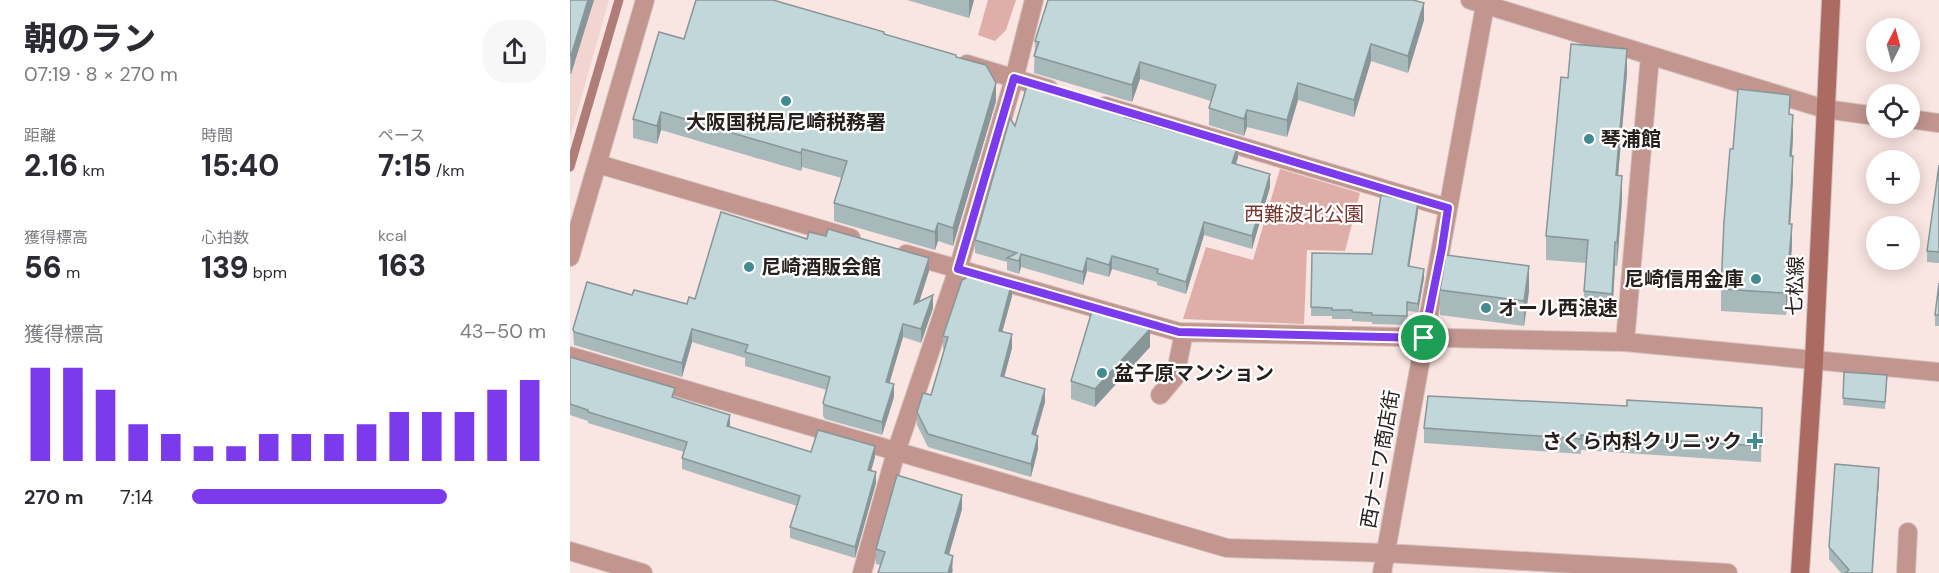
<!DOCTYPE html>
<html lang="ja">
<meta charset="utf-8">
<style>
:root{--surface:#fff;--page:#f7f7f7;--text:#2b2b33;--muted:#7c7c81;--accent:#7c3aed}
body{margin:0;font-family:"DM Sans","Noto Sans JP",sans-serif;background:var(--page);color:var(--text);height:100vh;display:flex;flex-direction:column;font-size:22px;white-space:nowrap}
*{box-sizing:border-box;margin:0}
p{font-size:20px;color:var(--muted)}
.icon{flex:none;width:33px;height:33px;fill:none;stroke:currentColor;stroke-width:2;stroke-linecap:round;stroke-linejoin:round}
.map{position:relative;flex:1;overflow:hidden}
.side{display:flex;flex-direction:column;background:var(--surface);width:570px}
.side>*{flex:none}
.needle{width:39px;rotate:6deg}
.tools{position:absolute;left:1296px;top:18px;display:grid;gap:12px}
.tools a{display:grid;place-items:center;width:54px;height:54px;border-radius:50%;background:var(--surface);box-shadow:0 3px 15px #0003;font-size:30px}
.pin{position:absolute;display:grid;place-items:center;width:51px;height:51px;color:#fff;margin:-26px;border:3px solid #fff;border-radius:50%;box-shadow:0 2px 6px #0007}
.round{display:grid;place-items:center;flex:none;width:63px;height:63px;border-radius:24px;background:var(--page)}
.head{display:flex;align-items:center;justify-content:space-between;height:102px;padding:0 24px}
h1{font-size:33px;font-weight:800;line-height:45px}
.figures{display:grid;grid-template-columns:repeat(3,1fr);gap:9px;height:102px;padding:6px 24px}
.figures div{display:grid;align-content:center}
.figures b{font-size:30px;font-weight:800}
.figures small{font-size:16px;font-weight:400}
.figures p{font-size:16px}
.chart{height:168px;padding:12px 24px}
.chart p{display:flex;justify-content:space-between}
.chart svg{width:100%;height:108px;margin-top:6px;stroke:var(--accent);stroke-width:6}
ul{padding:0 24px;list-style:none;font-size:20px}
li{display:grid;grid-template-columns:96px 72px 1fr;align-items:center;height:45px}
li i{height:15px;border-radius:8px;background:var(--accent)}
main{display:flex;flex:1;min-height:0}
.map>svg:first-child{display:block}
.built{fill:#f2d5d1}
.park{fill:#dfaea8}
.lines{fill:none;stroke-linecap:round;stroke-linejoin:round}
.stream{stroke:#af7d77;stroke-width:9}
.street-casing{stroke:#d3c2bf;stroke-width:20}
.secondary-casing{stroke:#d3c2bf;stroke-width:20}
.street{stroke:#c2958f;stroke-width:18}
.secondary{stroke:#ab6b63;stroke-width:18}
.wall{fill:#a7b9bb}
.shaded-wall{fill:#889698}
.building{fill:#c2d7d9;stroke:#889698;stroke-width:1.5}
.route-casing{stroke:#fff;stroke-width:12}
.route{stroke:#7c3aed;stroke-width:8}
.poi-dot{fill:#428a90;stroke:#fff;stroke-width:2}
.labels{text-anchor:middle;stroke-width:4.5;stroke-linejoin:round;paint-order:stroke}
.poi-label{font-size:20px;font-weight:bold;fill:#28201f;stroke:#fff;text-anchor:start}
.park-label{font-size:20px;fill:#783630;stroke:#fff}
.street-label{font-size:20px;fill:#28201f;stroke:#fff}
</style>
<main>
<section class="side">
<div class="head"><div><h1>朝のラン</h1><p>07:19 · 8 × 270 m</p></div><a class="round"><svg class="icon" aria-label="share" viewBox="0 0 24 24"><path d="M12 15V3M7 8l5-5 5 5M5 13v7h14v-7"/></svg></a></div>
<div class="figures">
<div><p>距離</p><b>2.16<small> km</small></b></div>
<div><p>時間</p><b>15:40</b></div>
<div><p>ペース</p><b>7:15<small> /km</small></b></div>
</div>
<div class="figures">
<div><p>獲得標高</p><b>56<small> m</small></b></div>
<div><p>心拍数</p><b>139<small> bpm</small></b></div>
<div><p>kcal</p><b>163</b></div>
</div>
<div class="chart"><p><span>獲得標高</span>43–50 m</p>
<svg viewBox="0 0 160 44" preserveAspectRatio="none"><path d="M5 44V6M15 44V6M25 44V15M35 44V29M45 44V33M55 44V38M65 44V38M75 44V33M85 44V33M95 44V33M105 44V29M115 44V24M125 44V24M135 44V24M145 44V15M155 44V11"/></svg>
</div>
<ul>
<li><b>270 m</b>7:14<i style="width:72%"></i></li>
</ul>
</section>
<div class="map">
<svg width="1369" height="573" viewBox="0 0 1369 573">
<rect width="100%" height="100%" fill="#f9e5e2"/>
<path class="built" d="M0 0H39L0 137Z"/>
<path class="park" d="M418 0H446L436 30 425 41 408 35Z
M710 169 790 193 775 251 737 250 734 324 613 319 636 247 683 260Z"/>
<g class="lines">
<path class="stream" d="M0 167 49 0"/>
<defs>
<path id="street" d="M900 0 1255 109 1306 116
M397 64 479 89
M535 106 878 208
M1340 119 1369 123
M28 164 281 238
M336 254 609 332 1055 342 1369 372
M0 257 75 0
M1055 342 1080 56
M0 356 657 548 816 553 1158 573
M590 395 605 377 614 332
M0 551 73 573
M292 573 326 452 388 269 444 79 464 0
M812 573 916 0
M1336 573 1338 532"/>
<path id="secondary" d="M1230 573 1244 361 1261 0"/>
</defs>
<use href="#street" class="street-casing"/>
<use href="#secondary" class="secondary-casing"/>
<use href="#street" class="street"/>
<use href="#secondary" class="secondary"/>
</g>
<path class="wall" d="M0 0H24L1 74H0Z
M337 0H404L399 18Z
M854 20 838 73 801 61 784 117 728 100 717 137 677 127 674 136 639 125V108L641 101 570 79 562 102 464 73 465 41Z
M314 34 386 57 426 101 383 246 368 241 365 250 264 221V203L272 178 232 167 231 171 91 130 87 144 63 138V119L114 39Z
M1057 73 1048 175 1052 200 1047 266H1045L1042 318 1014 315V291L1016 263 976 260V236L998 78Z
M1220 114 1223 138 1222 156 1223 179 1220 224 1222 246 1216 315 1151 311V289L1163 149Z
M556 117 668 157 666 164 700 187 682 249 634 235 616 294 587 285V282L542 269 539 277 517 271 513 285 451 267 449 274 437 270V262L405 253V240L445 126Z
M1369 165V263L1357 262V251Z
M848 211 839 267 854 278 848 312 837 311V325L802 324V322L782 321V319H762V316H741L742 253 802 254Z
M237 239 359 271 349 302 363 308 351 343 333 337 319 383 324 397 312 435 255 419 253 416V403L257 390 175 366V358L122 342 112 377 4 345 3 329 62 295 117 304Z
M1369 283V326H1365V315Z
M870 290 959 291 954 326 870 315Z
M442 296 432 332 442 348 434 377 475 402 466 435 468 449 461 477 358 447 347 425V412L361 395 374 349H373V336Z
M580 347 525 407 501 399V381Z
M0 357 105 398 160 425V427L241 452 305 457 301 471 306 483 285 558 220 538V527L227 506 112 469V458L114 452 18 423V421L0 415Z
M1274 372 1317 382 1315 409 1273 405Z
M1057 406 1192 408 1191 462 1011 450V454L854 443V428Z
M1309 480 1303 573H1271L1259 559V547Z
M392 509 379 555 383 571 382 573H308L310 565 306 564V549Z"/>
<path class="shaded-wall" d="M18 0H24L1 74V56Z
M399 0H404L399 18Z
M854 3V20L838 73V56Z
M801 44V61L784 117V100Z
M1057 49V73L1046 199V175Z
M570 62V79L562 102V85Z
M426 83V101L383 246V228Z
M728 83V100L717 137V120Z
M677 110V127L674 136V119Z
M91 112V130L87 144V126Z
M1223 115V138L1220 178V156Z
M668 145V157L662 176V163Z
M232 149V167L231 171V153Z
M1223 156V179L1219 246V224Z
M700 174V187L682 249V236Z
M1052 176V200L1047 266V242Z
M848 202V211L838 275V266Z
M634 222V235L616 294V282Z
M368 223V241L365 250V232Z
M1222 224V246L1216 315V293Z
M1045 242V266L1042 318V294Z
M451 254V267L449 274V261Z
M542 256V269L539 277V265Z
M359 258V271L344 318V304Z
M517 258V271L513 285V272Z
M959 266V291L954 326V301Z
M854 269V278L848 312V304Z
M442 282V296L429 344V331Z
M363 295V308L351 343V329Z
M333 324V337L316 395V382Z
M122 329V342L112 377V363Z
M580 329V347L525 407V389Z
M442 334V348L431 389V376Z
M324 384V397L312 435V422Z
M475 389V402L462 447V434Z
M160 415V425L157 437V426Z
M468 436V449L461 477V464Z
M305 446V457L298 481V470Z
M1309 468V480L1302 573Z
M306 472V483L285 558V547Z
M392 495V509L375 568V553Z
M383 556 382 573H378Z"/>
<path class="building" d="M0 0H18L1 56H0Z
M126 0H203L314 32V34L386 55V57L416 65 426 83 383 228 368 223 365 232 264 203 277 161 232 149 231 153 91 112 87 126 63 119 89 32 114 39Z
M478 0H843L854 3 838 56 801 44 784 100 728 83 717 120 677 110 674 119 639 108 646 85 570 62 562 85 464 56 469 42 465 41Z
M1001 44 1057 49 1046 175 1052 176 1047 242H1045L1042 294 1014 291 1018 240 976 236 991 77 998 78Z
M458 82 556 111 554 117 585 126 631 139 633 134 668 145 662 163 700 174 682 236 634 222 616 282 587 273 588 269 542 256 539 265 517 258 513 272 451 254 449 261 437 258 447 253 405 240 440 118 445 126Z
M1168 89 1220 95 1219 114 1223 115 1220 156H1223L1219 224H1222L1216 293 1151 289 1154 222 1160 149H1163Z
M1369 165V252L1357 251Z
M811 195 848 202 838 266 854 269 848 304 837 302V316L802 315V313L782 312V310H762V308L741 307 742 253 802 254Z
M151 212 237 239 239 232 256 236 258 229 359 258 344 304 363 295 351 329 333 324 316 382 324 384 312 422 255 405 253 403 260 377 175 352 178 345 122 329 112 363 4 332 3 329 17 282 62 295 64 290 117 304 119 297 125 299Z
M876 255 959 266 954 301 870 290Z
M407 272 442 282 429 331 442 334 431 376 475 389 462 434 468 436 461 464 358 434 347 412 353 393 361 395 378 337 373 336 392 280Z
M1369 283V315H1365Z
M522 311 580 329 525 389 501 381Z
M0 357 105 388 102 397 160 415 157 426 241 452 248 430 305 446 298 470 306 472 285 547 220 527 230 496 112 458 117 442 18 412V410L0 404Z
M1274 372 1317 375 1315 402 1273 398Z
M858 396 1057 406V400L1192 408 1191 446 1011 435V439L854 428Z
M1265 464 1309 468 1302 573H1275L1279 570 1259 547Z
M327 475 392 495 375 553 383 556 378 573H308L315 552 306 549Z"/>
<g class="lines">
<defs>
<path id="route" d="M444 78 878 208 872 248 854 338 609 332 388 269Z"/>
</defs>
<use href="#route" class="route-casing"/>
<use href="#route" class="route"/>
</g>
<g class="poi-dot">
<circle cx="216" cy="101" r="6"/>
<circle cx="1019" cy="139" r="6"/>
<circle cx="179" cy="267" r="6"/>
<circle cx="1186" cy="279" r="6"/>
<circle cx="916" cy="308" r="6"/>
<circle cx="532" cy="373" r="6"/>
<path d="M1182 432h6v6h6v6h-6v6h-6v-6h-6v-6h6z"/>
</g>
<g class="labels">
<g class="poi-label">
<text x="216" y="129" text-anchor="middle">大阪国税局尼崎税務署</text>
<text x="1031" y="146">琴浦館</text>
<text x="191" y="274">尼崎酒販会館</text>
<text x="1174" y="286" text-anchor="end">尼崎信用金庫</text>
<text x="928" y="315">オール西浪速</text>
<text x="544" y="380">盆子原マンション</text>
<text x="1172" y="448" text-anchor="end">さくら内科クリニック</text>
</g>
<g class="park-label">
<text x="734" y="221">西難波北公園</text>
</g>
<g class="street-label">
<text transform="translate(1225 286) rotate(-88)" y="7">七松線</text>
<text transform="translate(810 459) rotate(-80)" y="7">西ナニワ商店街</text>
</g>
</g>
</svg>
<div class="tools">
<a><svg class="needle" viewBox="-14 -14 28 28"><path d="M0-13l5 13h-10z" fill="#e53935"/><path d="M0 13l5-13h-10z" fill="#7c7c81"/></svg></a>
<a><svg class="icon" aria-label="locate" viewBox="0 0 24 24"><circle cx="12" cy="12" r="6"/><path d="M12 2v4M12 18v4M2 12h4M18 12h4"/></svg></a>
<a>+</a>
<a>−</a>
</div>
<div class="pin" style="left:854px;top:338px;background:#1e9e55"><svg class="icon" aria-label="arrive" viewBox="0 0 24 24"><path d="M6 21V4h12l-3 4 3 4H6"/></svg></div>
</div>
</main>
